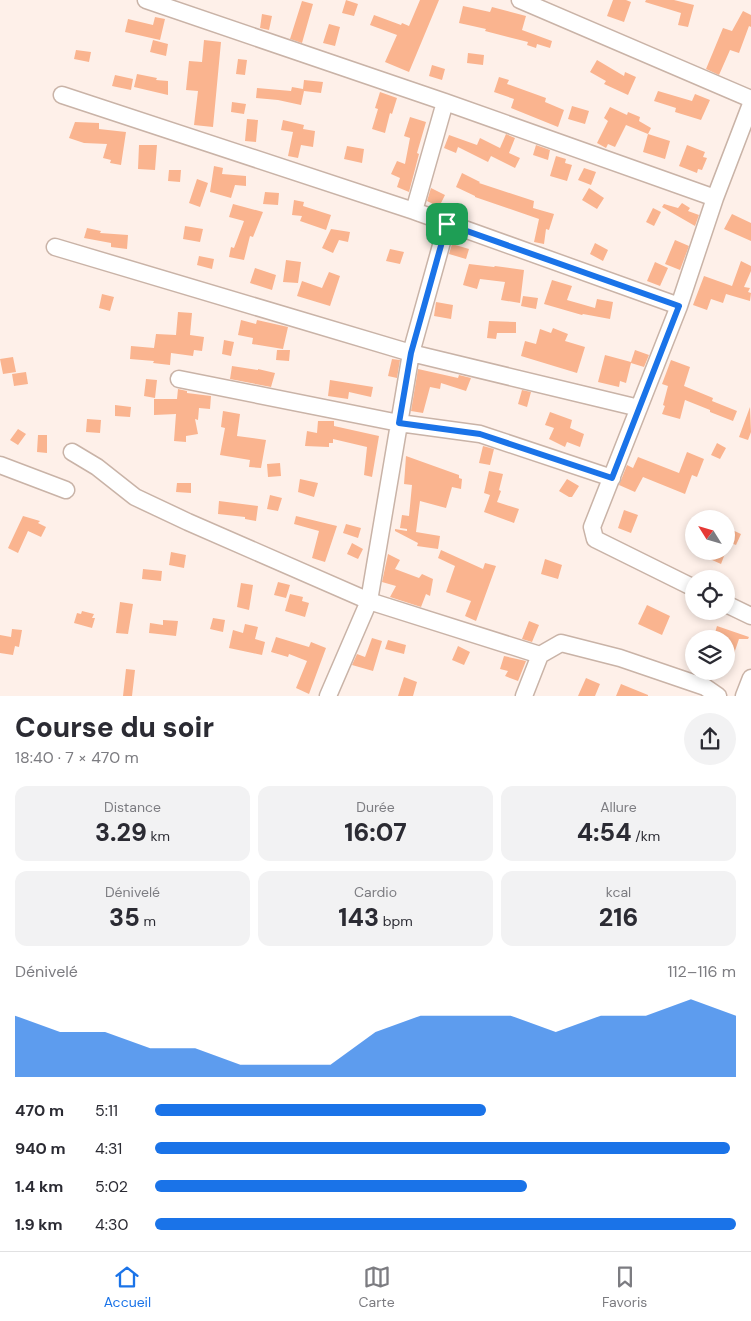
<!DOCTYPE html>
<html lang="fr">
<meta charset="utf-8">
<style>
:root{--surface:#fff;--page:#f2f2f3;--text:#2b2b33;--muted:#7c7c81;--line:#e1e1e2;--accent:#1a73e8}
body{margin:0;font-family:"DM Sans",sans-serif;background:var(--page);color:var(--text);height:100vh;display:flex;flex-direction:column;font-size:19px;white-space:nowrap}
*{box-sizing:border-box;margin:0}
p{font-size:16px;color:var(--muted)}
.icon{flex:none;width:28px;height:28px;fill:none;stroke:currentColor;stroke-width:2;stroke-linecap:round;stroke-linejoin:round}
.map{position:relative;height:696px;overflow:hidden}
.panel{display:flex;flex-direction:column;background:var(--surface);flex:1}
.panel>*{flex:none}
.needle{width:32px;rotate:307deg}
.tools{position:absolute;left:685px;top:510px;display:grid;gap:10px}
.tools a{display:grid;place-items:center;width:50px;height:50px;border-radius:50%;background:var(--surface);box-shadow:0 2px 8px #0003;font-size:25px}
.pin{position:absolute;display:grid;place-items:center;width:42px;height:42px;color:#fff;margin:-21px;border-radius:10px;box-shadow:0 2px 8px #0006}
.round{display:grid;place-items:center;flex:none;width:52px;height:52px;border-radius:26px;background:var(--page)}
.overview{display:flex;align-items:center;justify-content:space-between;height:85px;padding:0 15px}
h1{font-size:28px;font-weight:800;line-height:38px}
.metrics{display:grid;grid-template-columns:repeat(3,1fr);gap:8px;height:85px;padding:5px 15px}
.metrics div{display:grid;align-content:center;border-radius:12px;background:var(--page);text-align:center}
.metrics b{font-size:25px;font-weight:800}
.metrics small{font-size:14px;font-weight:400}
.metrics p{font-size:14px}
.chart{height:140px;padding:10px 15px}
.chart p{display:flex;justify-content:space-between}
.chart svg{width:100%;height:90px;margin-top:5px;fill:var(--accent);opacity:.7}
ul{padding:0 15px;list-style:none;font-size:16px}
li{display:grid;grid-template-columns:80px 60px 1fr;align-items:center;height:38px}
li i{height:12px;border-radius:6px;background:var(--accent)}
.menu{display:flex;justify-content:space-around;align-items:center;height:70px;border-top:1px solid var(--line);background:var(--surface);font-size:14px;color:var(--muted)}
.menu a{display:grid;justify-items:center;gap:2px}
.menu .on{color:var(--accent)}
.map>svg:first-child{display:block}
.building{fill:#fab48f}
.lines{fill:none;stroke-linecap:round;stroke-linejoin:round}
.minor-casing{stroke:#c9b3a7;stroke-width:19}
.minor{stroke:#fff;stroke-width:16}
.route-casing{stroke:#fff;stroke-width:10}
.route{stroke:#1a73e8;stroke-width:6}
</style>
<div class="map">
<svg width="751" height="696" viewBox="0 0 751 696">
<rect width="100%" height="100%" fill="#fef0e9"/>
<path class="building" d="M346 0 358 4 354 16 342 13Z
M420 0H439L409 72 385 62 397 35 370 25 374 15 401 25 402 23 409 26Z
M613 0H626L631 2 624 22 607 16Z
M646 0H674L694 5 688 27 678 25 681 13 645 2Z
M302 1 313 4 302 43 290 39Z
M463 6 490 12 492 7 526 16 522 30 552 41 550 48 537 44 536 48 527 45 528 42 485 31 486 29 459 23Z
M743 11 751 15V27L749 26 739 53 730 50 719 75 706 69 723 28 732 31Z
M262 14 272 16 269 30 260 28Z
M155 17 165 19 160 40 125 32 128 19 153 25Z
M329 24 340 27 335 46 323 43Z
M153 40 168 44 166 56 150 52Z
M204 40 221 42 213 127 194 125 198 91 186 90 189 61 202 62Z
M76 50 91 52 89 62 74 59Z
M468 53 484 55 483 65 467 63Z
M238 59 247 60 245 75 236 74Z
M597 60 624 76 625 72 636 77 628 95 604 84 606 81 590 72Z
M432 65 445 69 442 80 429 76Z
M137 74 157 78 156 80 168 81V95L134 87Z
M115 75 133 79 131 90 112 86Z
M499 77 509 80 507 84 546 98 545 102 564 110 558 127 511 108 514 99 494 92Z
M304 80 323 82 321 93 304 91 301 105 278 100 256 98 257 88 291 91 292 87 303 89Z
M658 91 692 101 695 94 710 100 701 120 675 112 676 108 654 101Z
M380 92 397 98 392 114 390 113 385 133 372 129 378 109 375 108Z
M232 102 246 104 244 114 231 112Z
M572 106 589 111 585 124 568 119Z
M610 107 627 115 628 112 640 117 639 121 651 128 648 134 626 125 615 147 608 144 606 148 597 143 608 121 604 118Z
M410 117 426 122 417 153 419 154 409 192 397 187 400 178 391 174 397 161 405 164 410 138 404 136Z
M247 119 258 120 256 142 245 141Z
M283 120 304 125 303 129 315 131 313 147 301 145 298 158 288 156 293 132 281 130Z
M75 122 99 123V129L126 132 121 165 110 163 111 160 103 158 107 144 84 143 69 138Z
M506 134 515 138 509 153 520 158 515 168 491 156 488 162 458 147 456 153 444 148 449 135 477 145 480 138 500 148Z
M648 134 670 141 665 159 643 152Z
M139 145H157L155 170 138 169Z
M536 145 550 150 548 160 533 155Z
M687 145 705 152 703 157 707 158 702 170 698 169 697 173 679 166Z
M347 146 364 149 362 163 344 159Z
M556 156 566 159 565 163 572 165 567 181 550 176Z
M214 166 223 168 222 174 246 176V186L235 185 231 198 210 192Z
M584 168 596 172 591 185 578 180Z
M169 170H181L180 182 168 181Z
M462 173 480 182 479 183 534 201 533 208 554 214 549 230 546 229 544 244 534 242 539 219 475 197V196L456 187Z
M197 179 208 183 200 207 189 203Z
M431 188 445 195 439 207 427 201Z
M589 188 604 198 597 209 582 200Z
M265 192 279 193 278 205 263 204Z
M294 200 304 202 303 206 331 215 326 230 300 221 302 216 292 215Z
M682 203 690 208 688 211 699 215 695 226 662 207 664 204 678 208Z
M233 204 263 212 253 237 250 236 244 260 229 257 231 247 234 248 244 221 229 217Z
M653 208 661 212 654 226 646 222Z
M732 214 751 223V241L724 229Z
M185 226 203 229 200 242 183 239Z
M87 228 101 231 100 233 128 235 127 249 111 247V243L84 238Z
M331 229 350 232 348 242 339 240 333 253 322 248Z
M675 240 689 246 680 270 665 264Z
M595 243 608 250 603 261 590 254Z
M452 244 469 249 466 259 449 254Z
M390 249 404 252 400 264 386 261Z
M199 256 214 259 212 269 197 265Z
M286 260 301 262 298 283 283 282Z
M741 261 751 266V271L744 287 750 288 748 292 751 293 750 301 726 294 723 303 711 299 707 310 693 305 704 276 732 286Z
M655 262 668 268 660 286 647 281Z
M469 264 494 267 495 266 524 270 520 303 501 300 505 282 480 279 477 289 463 285Z
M255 268 276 275 272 290 250 283Z
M329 272 340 276 330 306 297 296 302 281 322 288Z
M552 280 572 286 567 300 595 308 597 299 613 302 610 319 583 314 582 315 544 304Z
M102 294 114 297 110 311 99 308Z
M523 296 538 298 536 309 521 306Z
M436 302 453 305 451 319 434 316Z
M178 312 192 313 190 335 204 337 202 351 194 350 193 356 171 353 170 365 153 363 154 361 130 359 131 346 154 348 156 334 176 335Z
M241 320 256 324 257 320 288 327 283 349 252 344 253 338 238 335Z
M489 321 516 322V333H497L496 339 487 338Z
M553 328 568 334 565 341 585 347 577 373 521 356 525 341 536 344 540 329 551 333Z
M224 340 234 342 231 356 222 354Z
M277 350H290L289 361 276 360Z
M635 350 649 355 644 367 631 363 626 383 620 381 619 387 598 382 605 355 631 362Z
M13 357 16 372 3 374 0 359Z
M392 359 400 360 397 378 388 376Z
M671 360 690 367 684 386 713 398 712 401 737 411 733 421 710 412V410L685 400 680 419 662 414 665 406 663 405 668 386 662 384Z
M232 366 258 370V369L275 373 271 387 230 379Z
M418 369 458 378 459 375 471 378 466 391 441 383 440 389 430 387 423 413 411 411Z
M26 372 28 384 14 386 12 374Z
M146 379 157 380 155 398 144 396Z
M330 380 373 387 371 397 349 392 348 399 328 396Z
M178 389 187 391V393L211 396 210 409 199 408 198 420 195 419 198 434 186 436V442L174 441 176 414 154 415V399H177Z
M522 390 531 392 527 407 518 404Z
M115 405 131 407 130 417 115 416Z
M750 407 751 432 748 440 739 437Z
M223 411 240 414 237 436 266 440 261 468 249 467 250 460 220 455 225 428 221 427Z
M550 412 572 420 570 428 584 434 580 447 567 442 565 447 549 439 554 428 545 425Z
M87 419 101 420 100 433 86 432Z
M318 421H334V426L379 436 372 477 364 475 367 447 333 439V443H329V447L305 446 307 431 317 433Z
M18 429 26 434 18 445 10 440Z
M38 435H47V453L37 452Z
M717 443 726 448 720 459 711 455Z
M483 446 494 449 490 465 479 463Z
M687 452 704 459 697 477 692 475 685 494 643 477 635 492 619 485 627 465 633 468 638 457 679 473Z
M406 456 459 475V478L462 479 461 489 452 487 446 508 420 501 416 532 440 536 438 549 417 546 418 543 395 531V529L407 531V529L400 528 402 515 409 516 412 485 404 484Z
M280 463 281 476 268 477 267 464Z
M489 471 503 474 499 490 501 491 497 502 519 509 514 523 484 512 490 495 484 493Z
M300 479 318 483 314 497 298 492Z
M567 479 579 486 572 497H569L559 491Z
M177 483H191V493L176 492Z
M270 495 282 498 278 511 267 509Z
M219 501 258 506 256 521 245 519V517L218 514Z
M624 510 638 515 631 533 618 528Z
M23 516 40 521 38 523 46 527 41 537 28 531 18 553 8 548Z
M296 516 337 526 325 562 312 558 319 531 294 524Z
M346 524 361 528 358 538 343 533Z
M726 527 741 534 736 545 726 541Z
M352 543 363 549 358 559 347 554Z
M441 550 483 569 485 563 496 566 476 621 465 616 471 601 446 592 455 566 438 558Z
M692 551H726L721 564Z
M171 552 186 555 184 568 169 565Z
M388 554 400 560 395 569 419 578 422 574 433 579 430 596 426 594 421 607 390 597 396 586 382 582Z
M545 559 562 565 558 579 541 574Z
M143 569 162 571 161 581 142 579Z
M278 582 290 585 286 598 274 595Z
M241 583 253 585 249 610 237 607Z
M290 594 303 597 302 601 309 603 305 617 285 611Z
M120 602 133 604 128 634 116 633Z
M647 605 670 616 662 635 638 624Z
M82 611 94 614 92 618H95L92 628 74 623 77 613 81 614Z
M213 618 225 620 223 632 210 629Z
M163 620 178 621 176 636 149 633 150 623 163 625Z
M529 621 539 625 532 642 522 639Z
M245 624 258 627 255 639 265 642 262 655 229 648 233 630 243 633Z
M717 626 749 637 748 639H739L728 671H726V639H713Z
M12 629 22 630 19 647 15 646 13 655 0 653V635L11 637Z
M276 637 309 647 311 642 326 648 309 694 296 688 307 661 289 654 288 657 271 652Z
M372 638 382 641 373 671 352 665 357 654 365 657Z
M388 640 406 645 404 654 385 649Z
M458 646 470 652 464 665 452 660Z
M504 656 526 661 518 681 505 676 508 671 500 669Z
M126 669 135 670 132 696H123Z
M404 677 417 682 413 696H398Z
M586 678 600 684 595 696H578Z
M621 684 648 695V696H616Z"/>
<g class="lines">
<defs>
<path id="minor" d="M146 0 445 102 715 198
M520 0 751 99
M62 95 414 211 679 306
M414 211 445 102
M55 247 411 353 639 408
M179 379 399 423 480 434 612 478
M72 452 97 467 135 497 188 522 369 601 540 655 561 643 620 658 705 687 718 696
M0 465 66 490
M694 588 595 539 592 527 679 306 715 198 751 104
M726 604 751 616
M328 696 369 601 411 353 447 224
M524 696 540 655
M744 696 751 678"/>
</defs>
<use href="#minor" class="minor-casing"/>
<use href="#minor" class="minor"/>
</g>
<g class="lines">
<defs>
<path id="route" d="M447 224 679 306 612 478 480 434 399 423 411 353Z"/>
</defs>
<use href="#route" class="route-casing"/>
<use href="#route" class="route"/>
</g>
</svg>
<div class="tools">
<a><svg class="needle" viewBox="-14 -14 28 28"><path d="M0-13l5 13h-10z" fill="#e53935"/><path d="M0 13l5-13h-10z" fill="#7c7c81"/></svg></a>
<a><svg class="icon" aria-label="locate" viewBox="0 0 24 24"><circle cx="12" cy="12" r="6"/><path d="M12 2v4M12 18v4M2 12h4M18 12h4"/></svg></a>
<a><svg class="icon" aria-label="layers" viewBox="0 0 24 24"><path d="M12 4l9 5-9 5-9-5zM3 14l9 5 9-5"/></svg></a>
</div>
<div class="pin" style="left:447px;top:224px;background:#1e9e55"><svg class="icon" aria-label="arrive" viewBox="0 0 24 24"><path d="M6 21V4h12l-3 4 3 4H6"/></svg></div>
</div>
<section class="panel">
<div class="overview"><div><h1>Course du soir</h1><p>18:40 · 7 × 470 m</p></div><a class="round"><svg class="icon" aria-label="share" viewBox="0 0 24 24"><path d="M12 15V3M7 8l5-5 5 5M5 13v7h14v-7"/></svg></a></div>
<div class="metrics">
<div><p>Distance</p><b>3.29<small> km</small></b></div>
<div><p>Durée</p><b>16:07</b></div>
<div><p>Allure</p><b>4:54<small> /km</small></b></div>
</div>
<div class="metrics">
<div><p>Dénivelé</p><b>35<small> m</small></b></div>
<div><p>Cardio</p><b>143<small> bpm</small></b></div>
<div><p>kcal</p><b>216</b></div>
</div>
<div class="chart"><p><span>Dénivelé</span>112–116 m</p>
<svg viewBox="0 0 160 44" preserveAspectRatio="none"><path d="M0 44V14L10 22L20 22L30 30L40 30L50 38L60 38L70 38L80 22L90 14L100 14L110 14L120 22L130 14L140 14L150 6L160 14V44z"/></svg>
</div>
<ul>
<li><b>470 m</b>5:11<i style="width:57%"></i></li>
<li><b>940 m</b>4:31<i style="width:99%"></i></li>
<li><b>1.4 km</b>5:02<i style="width:64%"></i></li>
<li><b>1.9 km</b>4:30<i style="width:100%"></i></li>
</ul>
</section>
<nav class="menu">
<a class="on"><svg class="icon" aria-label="home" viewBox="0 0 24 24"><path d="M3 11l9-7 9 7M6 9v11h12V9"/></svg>Accueil</a>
<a><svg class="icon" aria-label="map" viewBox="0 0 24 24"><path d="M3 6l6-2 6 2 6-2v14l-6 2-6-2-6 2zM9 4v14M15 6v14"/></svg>Carte</a>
<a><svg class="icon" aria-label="saved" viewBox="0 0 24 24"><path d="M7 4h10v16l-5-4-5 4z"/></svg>Favoris</a>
</nav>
